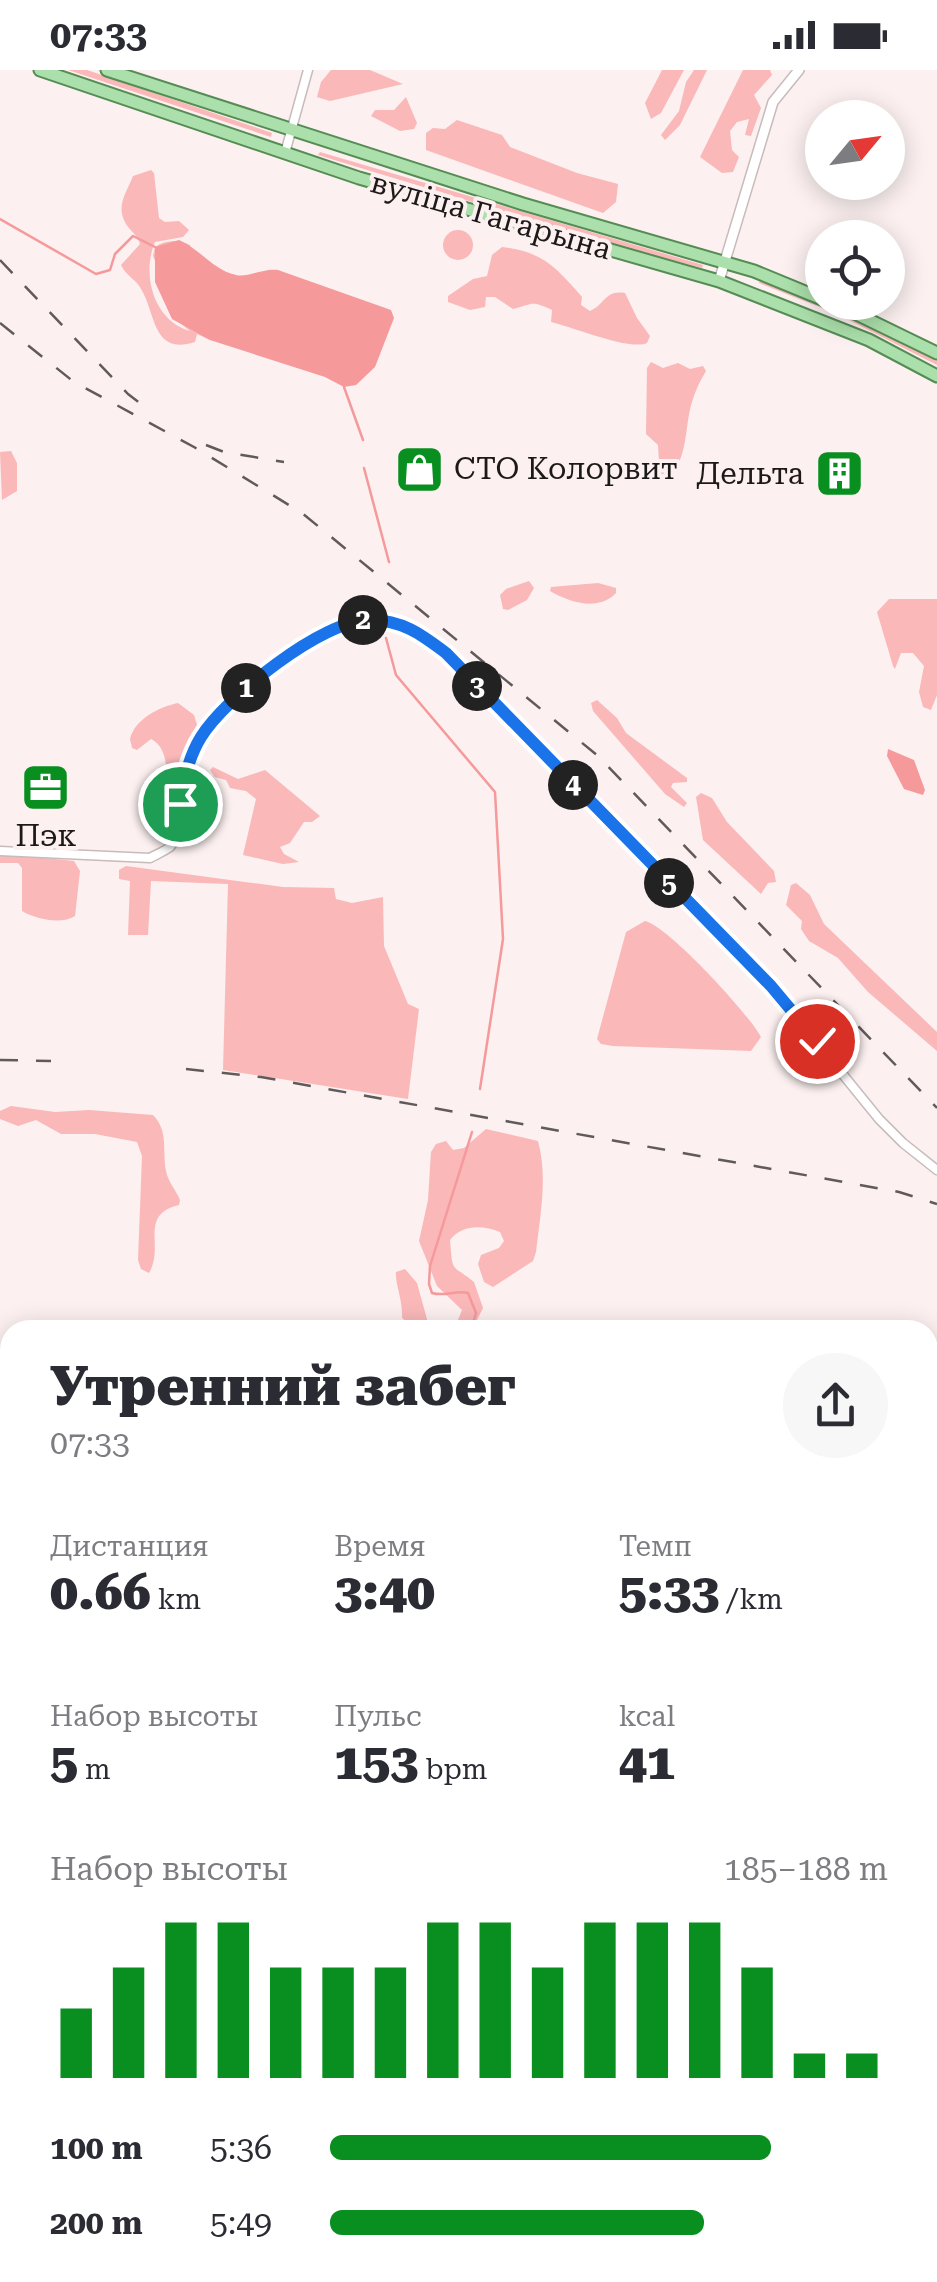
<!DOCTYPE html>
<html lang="ru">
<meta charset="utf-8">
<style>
:root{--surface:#fff;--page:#f7f7f7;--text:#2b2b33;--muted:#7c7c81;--accent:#098f1f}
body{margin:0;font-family:"Roboto Serif",serif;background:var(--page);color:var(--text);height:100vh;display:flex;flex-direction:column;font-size:38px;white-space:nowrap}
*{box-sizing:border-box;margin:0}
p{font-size:32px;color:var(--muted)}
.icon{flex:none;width:55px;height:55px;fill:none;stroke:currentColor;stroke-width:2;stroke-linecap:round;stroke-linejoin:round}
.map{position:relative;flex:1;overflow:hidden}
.panel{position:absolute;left:0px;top:1250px;width:938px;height:962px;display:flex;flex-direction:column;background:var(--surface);border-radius:30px 30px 0 0;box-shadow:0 5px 25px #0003}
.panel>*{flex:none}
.needle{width:65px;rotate:61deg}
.fabs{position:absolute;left:805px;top:30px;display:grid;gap:20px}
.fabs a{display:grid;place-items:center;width:100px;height:100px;border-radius:50%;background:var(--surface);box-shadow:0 5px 25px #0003;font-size:50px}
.pin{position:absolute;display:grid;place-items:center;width:85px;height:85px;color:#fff;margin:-42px;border:5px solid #fff;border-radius:50%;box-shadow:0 2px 10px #0007}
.km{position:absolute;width:50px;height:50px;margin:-25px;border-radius:50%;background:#222;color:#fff;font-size:28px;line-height:50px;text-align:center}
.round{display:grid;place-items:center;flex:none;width:105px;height:105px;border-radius:52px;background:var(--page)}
.overview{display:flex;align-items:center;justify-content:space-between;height:170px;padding:0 50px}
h1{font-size:55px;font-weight:800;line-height:75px}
.figures{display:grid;grid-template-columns:repeat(3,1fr);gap:15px;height:170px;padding:10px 50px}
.figures div{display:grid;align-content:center}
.figures b{font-size:50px;font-weight:800}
.figures small{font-size:28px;font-weight:400}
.figures p{font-size:28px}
.chart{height:280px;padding:20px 50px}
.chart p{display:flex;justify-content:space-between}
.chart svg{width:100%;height:180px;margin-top:10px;stroke:var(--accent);stroke-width:6}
ul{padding:0 50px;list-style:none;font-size:32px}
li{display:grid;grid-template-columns:160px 120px 1fr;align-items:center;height:75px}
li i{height:25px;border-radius:12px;background:var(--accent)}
.status{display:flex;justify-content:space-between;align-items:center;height:70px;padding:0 50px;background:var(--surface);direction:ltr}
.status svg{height:28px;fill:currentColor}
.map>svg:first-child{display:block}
.green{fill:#fab8b9}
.water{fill:#f5999b}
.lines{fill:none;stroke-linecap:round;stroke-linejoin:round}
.stream{stroke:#f5999b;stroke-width:2.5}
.minor-casing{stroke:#c7bbbb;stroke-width:11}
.tertiary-casing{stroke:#c7bbbb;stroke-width:12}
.primary-casing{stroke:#558c54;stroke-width:15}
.minor{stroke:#fff;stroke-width:8}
.tertiary{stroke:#fff;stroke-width:9}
.primary{stroke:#abdfab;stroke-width:11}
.rail{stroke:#605a5a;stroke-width:2.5;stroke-dasharray:18 18;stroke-linecap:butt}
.route-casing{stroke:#fff;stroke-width:20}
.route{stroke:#1a73e8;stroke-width:12}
.labels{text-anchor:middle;stroke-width:8;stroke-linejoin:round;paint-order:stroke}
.street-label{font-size:30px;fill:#1d1919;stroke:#fcf0f0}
.poi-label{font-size:30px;fill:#1d1919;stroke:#fcf0f0;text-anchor:start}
</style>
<div class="status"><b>07:33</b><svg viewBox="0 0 49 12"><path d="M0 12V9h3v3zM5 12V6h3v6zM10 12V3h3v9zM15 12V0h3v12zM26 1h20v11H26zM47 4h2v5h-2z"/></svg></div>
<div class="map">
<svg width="937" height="2212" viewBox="0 0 937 2212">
<rect width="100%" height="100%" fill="#fcf0f0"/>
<path class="green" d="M68 0H87L272 63 271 67Z
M331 0H370L403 14 330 31 317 27 321 12Z
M662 0H684L661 43 651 49 645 33Z
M694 0H707L680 55 665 70 661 65 679 41 686 12Z
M743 0H770L772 5 754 25 761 38 751 66 745 65 749 49 737 52 730 61 732 80 739 87 733 102 722 103 700 87Z
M406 27 417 53 414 59 400 61 371 46 375 40H394Z
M457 50 502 65 510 77 577 103 618 114 616 132 603 143 426 80V63L433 58 445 59Z
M320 82 703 195 702 198 617 176 318 85Z
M151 100 154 103 159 148 165 152 179 151 189 160 183 167 155 172C141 205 154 251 190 261L180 253 153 186 155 177C166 170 177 169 190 175L210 270 197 264 195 272C152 286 156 243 141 219 136 209 126 206 121 195L140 174C137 164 131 162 126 154 115 136 127 122 133 106Z
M443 175a15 15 0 1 1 30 0a15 15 0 1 1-30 0Z
M502 177C543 182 556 197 582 227L581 235 590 241C605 235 604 220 625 223L637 248 650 266 647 273C630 281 573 257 551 252L552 240C530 230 534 234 513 239L495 227H486L485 237 470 240 448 232V226L473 209 487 206 492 185Z
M760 210 839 240 937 288V295L837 244 759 213Z
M651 292 663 298 678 293 690 299 703 296 706 301C700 311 695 321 692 332 684 357 689 393 665 409L660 407 658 375 646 364 647 298Z
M11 381 17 393V421L2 430 0 382Z
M529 511 534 518 527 530 508 540 503 539 500 525 506 519Z
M598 513 616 518V523C598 542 569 532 550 521L551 517Z
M889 529H937V625L931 640 923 637 919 622 924 596 913 583H901L895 599 893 596 877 542Z
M597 630 617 648 626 663 687 708V712L673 713 671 717 687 733 684 737 665 724 593 641 591 633Z
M178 633 194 645 197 655 181 686 167 746C162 723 176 682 151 669L137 680 132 678 130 669C135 649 159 637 178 633Z
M213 697 238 709 265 700 320 746 312 752H304L290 773 280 777 284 784 299 792 283 794 243 785 256 729 246 721 230 718 226 710 215 707 210 700Z
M701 723 712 728 727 752 774 801 776 812 768 813 761 824 703 770 696 727Z
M0 783 74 791 80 801 75 846C61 855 36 849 22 841V798L18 793H0Z
M126 796 283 817 334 818 336 829 352 833 383 827 384 876 408 934 419 939 408 1029 223 1000 228 814 151 811 148 865H128L130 811 119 809V800Z
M796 813 810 825 824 854 937 962V981L868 922 838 888 809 871 801 859 802 851 786 835 791 815Z
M645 851C668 856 749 944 761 967L751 981 613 976 601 974 597 969 626 862Z
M11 1036 55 1042 89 1040 153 1045C169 1061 162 1081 166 1101 168 1112 176 1120 180 1130L179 1135C138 1145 165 1176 149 1203L141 1199 138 1190 142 1086 137 1072 95 1064H61L36 1050 18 1056 0 1049V1041Z
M486 1059 538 1071C548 1107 540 1146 536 1182L533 1191 493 1217 484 1212 478 1194 481 1185 499 1178 504 1171 500 1162C483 1155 462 1154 450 1170 453 1205 451 1193 474 1212L483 1238 472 1260H444L458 1250 462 1240 437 1216 419 1171 428 1130 431 1082 436 1074 446 1071 453 1080 464 1078Z
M405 1199 417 1213 430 1260H417L402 1248C403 1230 395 1214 396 1202Z
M937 1437V1592L935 1596 928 1597V1438Z
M937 1613V2212H555L550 2203 928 2202V1617Z
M452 2202 456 2212H219L213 2203Z"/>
<path class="water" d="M179 170C200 179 213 200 236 205 247 208 263 198 278 200L391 240 394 248 375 297 356 315 344 317 325 307 210 270 172 249 155 212V177Z
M888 679 914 690 925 720 923 725 904 719 887 686Z
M452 2203H550L555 2212H456Z"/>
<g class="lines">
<path class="stream" d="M0 149 96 204 110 200 115 184 133 166 155 177
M344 317 363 370
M364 398 389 492
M386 568 396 605 495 722 503 869 480 1019
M471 1260 476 1243 468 1223C455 1220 445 1227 432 1223L429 1214 430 1196 472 1062
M705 2202 709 2212"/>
<defs>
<path id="minor" d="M285 83 308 0
M0 781 150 788C155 785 165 781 170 777 181 766 184 699 197 675 219 632 322 548 372 550 404 551 422 564 446 583L771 916 879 1049 903 1073 937 1100
M0 1300 10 1301
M0 1590 10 1584
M0 1694 10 1688
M0 1836 10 1831
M0 1970 10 1963"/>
<path id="tertiary" d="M719 211 773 32 799 0
M0 1935 10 1958
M144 2202 150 2212"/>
<path id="primary" d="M40 0 359 108 719 211 869 270 937 306
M107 0 523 134 754 201 822 229
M832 232 937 283"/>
</defs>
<use href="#minor" class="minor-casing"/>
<use href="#tertiary" class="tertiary-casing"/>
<use href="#primary" class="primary-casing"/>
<use href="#minor" class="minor"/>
<use href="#tertiary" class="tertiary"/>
<use href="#primary" class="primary"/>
<path class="rail" d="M0 190 128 324 149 340
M0 253 74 312 194 377 302 443 598 686 937 1038
M206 375 224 382 284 392
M0 990 51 991
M186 999 261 1007 899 1122 937 1134"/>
</g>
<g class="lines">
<defs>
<path id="route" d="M180 734C184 711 188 688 201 667 225 628 323 549 370 550 402 550 421 564 446 583L771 916 817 971"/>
</defs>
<use href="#route" class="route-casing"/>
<use href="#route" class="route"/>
</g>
<defs>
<symbol id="shop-square" viewBox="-11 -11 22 22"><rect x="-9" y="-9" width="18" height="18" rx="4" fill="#098f1f" stroke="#fcf0f0"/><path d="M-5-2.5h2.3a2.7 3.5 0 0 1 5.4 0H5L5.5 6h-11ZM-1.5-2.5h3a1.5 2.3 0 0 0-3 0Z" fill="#fff"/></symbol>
<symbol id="building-square" viewBox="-11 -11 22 22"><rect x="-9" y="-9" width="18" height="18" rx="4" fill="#098f1f" stroke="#fcf0f0"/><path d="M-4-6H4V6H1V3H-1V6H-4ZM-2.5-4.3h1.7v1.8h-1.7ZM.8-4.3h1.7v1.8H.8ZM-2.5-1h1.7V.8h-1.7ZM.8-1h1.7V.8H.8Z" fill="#fff"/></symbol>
<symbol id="office-square" viewBox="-11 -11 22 22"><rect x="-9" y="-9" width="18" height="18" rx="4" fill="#098f1f" stroke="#fcf0f0"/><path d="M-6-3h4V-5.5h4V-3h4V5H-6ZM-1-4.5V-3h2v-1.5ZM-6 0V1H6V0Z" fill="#fff"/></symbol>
</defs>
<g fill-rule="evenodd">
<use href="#shop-square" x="392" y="372" width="55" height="55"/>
<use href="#building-square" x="812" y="376" width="55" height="55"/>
<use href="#office-square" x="18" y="690" width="55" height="55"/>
</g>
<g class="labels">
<g class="street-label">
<text transform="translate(491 146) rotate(16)" y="10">вуліца Гагарына</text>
</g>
<g class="poi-label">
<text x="454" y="409">СТО Колорвит</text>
<text x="804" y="414" text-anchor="end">Дельта</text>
<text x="46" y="776" text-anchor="middle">Пэк</text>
</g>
</g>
</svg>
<div class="fabs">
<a><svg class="needle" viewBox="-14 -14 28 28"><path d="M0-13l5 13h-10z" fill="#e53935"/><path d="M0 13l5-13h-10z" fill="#7c7c81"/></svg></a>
<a><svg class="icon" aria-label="locate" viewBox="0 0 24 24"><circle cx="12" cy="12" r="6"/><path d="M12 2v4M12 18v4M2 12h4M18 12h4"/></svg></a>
</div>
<div class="pin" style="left:180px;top:734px;background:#1e9e55"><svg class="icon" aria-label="arrive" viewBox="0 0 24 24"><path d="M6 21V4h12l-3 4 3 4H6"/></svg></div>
<div class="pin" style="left:817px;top:971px;background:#d93025"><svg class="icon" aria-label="check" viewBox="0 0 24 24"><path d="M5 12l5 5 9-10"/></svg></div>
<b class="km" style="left:246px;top:618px">1</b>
<b class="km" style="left:363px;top:550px">2</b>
<b class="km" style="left:477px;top:616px">3</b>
<b class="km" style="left:573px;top:715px">4</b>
<b class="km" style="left:669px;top:813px">5</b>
<section class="panel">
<div class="overview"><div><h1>Утренний забег</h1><p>07:33</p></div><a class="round"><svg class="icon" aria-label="share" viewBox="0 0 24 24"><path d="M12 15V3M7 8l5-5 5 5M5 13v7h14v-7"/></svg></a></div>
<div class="figures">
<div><p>Дистанция</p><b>0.66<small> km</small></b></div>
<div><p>Время</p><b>3:40</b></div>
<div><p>Темп</p><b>5:33<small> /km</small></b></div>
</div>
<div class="figures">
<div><p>Набор высоты</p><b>5<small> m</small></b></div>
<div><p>Пульс</p><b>153<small> bpm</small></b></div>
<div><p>kcal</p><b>41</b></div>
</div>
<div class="chart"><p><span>Набор высоты</span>185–188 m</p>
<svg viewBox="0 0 160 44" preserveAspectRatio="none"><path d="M5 44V27M15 44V17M25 44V6M35 44V6M45 44V17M55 44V17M65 44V17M75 44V6M85 44V6M95 44V17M105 44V6M115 44V6M125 44V6M135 44V17M145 44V38M155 44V38"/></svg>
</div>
<ul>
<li><b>100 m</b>5:36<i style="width:79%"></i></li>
<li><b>200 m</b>5:49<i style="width:67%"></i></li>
</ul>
</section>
</div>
